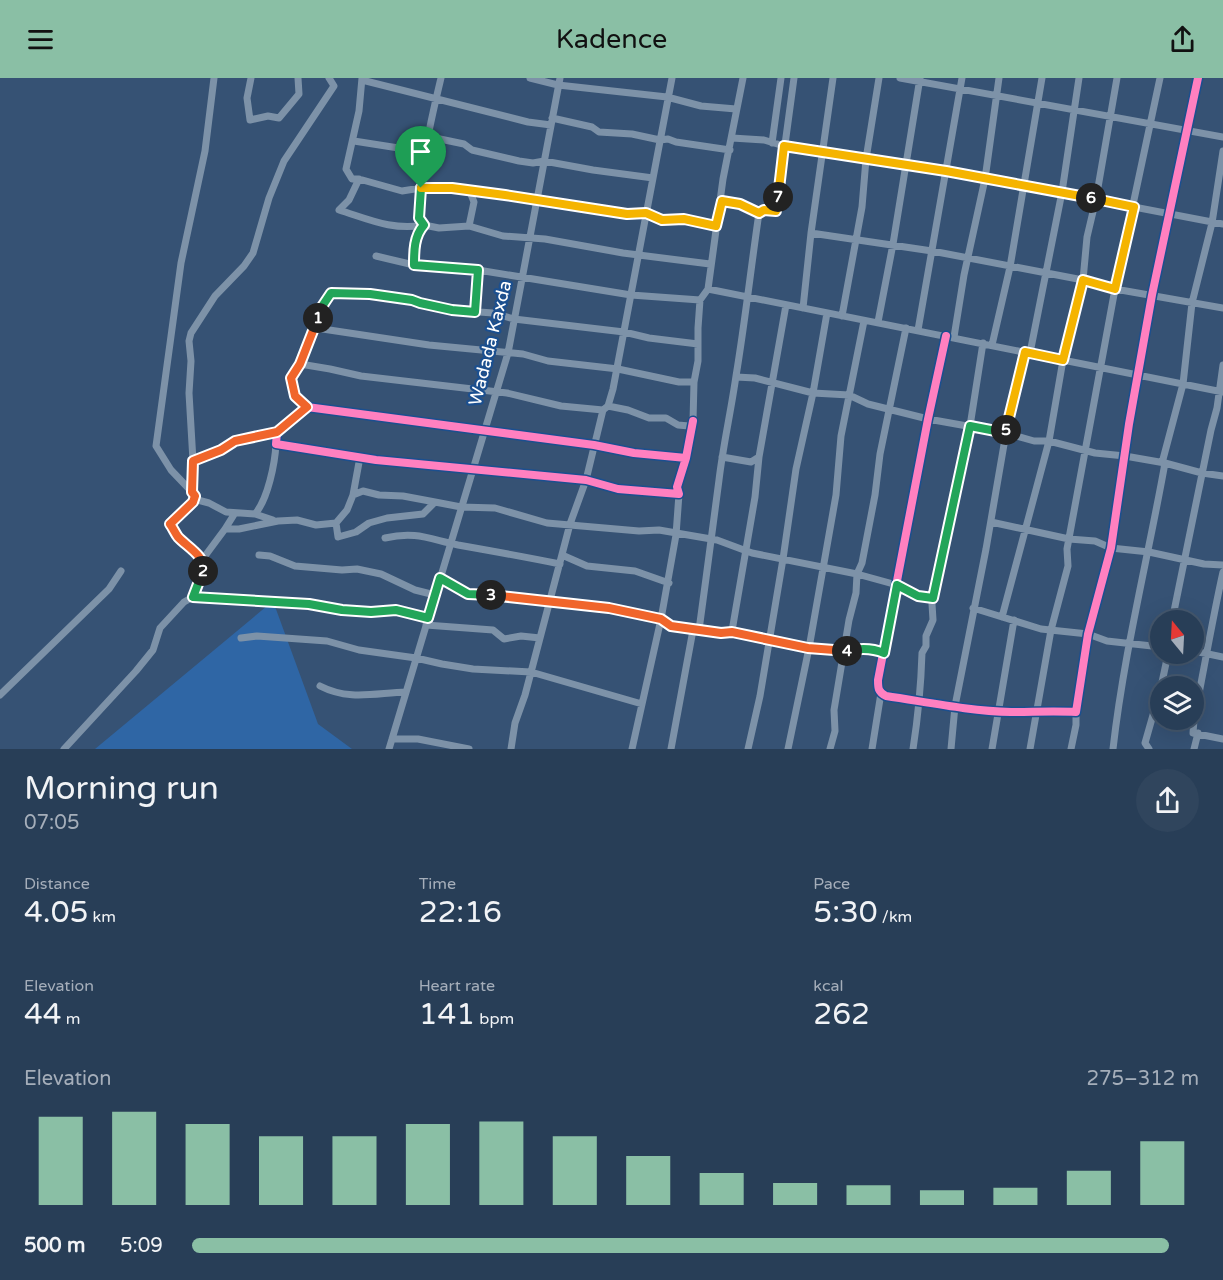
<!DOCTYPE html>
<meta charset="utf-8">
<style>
:root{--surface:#283e57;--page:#30455d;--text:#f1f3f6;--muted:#a5aeba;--line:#44576d;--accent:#8abfa5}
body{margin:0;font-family:"Varela Round",sans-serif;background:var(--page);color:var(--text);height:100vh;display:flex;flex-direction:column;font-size:22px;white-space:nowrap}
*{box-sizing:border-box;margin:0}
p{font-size:20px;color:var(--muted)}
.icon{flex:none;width:33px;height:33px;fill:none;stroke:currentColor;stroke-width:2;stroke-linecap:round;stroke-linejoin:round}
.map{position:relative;height:671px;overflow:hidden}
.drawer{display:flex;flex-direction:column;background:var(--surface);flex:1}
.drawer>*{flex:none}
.needle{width:39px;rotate:342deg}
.fabs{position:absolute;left:1150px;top:532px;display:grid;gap:12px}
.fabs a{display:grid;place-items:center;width:54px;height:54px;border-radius:50%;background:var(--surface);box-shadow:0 6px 24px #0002,0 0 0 2px var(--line);font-size:30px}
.pin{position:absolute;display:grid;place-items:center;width:51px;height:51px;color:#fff;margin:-62px -26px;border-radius:50% 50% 50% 0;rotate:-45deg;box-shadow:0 0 6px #0007}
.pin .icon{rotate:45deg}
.km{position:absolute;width:30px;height:30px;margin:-15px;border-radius:50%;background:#222;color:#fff;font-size:16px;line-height:30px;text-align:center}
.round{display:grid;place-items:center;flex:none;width:63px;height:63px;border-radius:32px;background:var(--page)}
.overview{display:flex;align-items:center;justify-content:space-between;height:102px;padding:0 24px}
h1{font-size:33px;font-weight:600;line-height:45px}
.stats{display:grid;grid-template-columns:repeat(3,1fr);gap:9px;height:102px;padding:6px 24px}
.stats div{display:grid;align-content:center}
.stats b{font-size:30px;font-weight:600}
.stats small{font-size:16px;font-weight:400}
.stats p{font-size:16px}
.chart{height:168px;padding:12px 24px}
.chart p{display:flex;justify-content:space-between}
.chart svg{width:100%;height:108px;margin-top:6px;stroke:var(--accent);stroke-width:6}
ul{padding:0 24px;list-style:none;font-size:20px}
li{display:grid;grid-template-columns:96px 72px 1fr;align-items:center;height:45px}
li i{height:15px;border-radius:8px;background:var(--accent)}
header{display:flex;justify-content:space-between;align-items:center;height:78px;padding:0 24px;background:var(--accent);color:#111;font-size:27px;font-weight:600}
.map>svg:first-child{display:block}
.green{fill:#2f66a5}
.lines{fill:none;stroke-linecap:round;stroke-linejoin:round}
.minor{stroke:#7d92a8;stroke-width:7}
.cycleway-casing{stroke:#1b4f8f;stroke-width:11}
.cycleway{stroke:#ff80c0;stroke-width:8}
.split-1-casing{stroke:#fff;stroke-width:12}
.split-2-casing{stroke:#fff;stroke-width:12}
.split-3-casing{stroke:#fff;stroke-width:12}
.split-4-casing{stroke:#fff;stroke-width:12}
.split-5-casing{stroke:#fff;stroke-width:12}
.split-6-casing{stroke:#fff;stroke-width:12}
.split-7-casing{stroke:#fff;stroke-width:12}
.split-8-casing{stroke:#fff;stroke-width:12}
.split-1{stroke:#22a559;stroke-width:8}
.split-2{stroke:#f0652b;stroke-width:8}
.split-3{stroke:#22a559;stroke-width:8}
.split-4{stroke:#f0652b;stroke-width:8}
.split-5{stroke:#22a559;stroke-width:8}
.split-6{stroke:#f5b400;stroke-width:8}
.split-7{stroke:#f5b400;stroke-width:8}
.split-8{stroke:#f5b400;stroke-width:8}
.labels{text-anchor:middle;stroke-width:4.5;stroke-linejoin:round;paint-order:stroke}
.street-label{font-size:18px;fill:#fff;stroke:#1b4f8f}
</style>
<header><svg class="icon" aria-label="menu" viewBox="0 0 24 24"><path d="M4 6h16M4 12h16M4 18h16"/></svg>Kadence<svg class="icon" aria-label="share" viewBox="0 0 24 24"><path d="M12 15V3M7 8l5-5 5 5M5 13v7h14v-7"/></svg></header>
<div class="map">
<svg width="1223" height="671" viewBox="0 0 1223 671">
<rect width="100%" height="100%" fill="#365274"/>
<path class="green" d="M273 523 318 646 352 671H95Z"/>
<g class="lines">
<path class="minor" d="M251 0 247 20 250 42 268 38 279 40 299 16 298 0
M329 0 334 8 284 83 269 120 253 175 244 188 215 218 191 255 189 263 191 283 189 315 193 383 192 414 195 418 193 424 170 446 177 457 202 482 225 451H239L278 443 297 442 316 447 336 445 347 432 353 417 363 413 379 417 403 418 435 424
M441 0C435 25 409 130 424 147L439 150 469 148 503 158 545 161 623 175 710 186
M530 0 558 7 667 19 701 28 736 31
M900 0 1223 59
M362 2 528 44 551 47
M552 40 592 49 599 54 632 56 660 62 668 61 676 64 730 72
M732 60 764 62 784 68 946 93 1223 146
M428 61H440L464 66 472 72 519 83 533 85 544 83 593 92 653 100
M354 63 424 74
M772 65 781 0
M359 101H352L346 91 359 33 362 0
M722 123 740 125 759 135 764 132 776 133 794 0
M469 148 474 124 470 114
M811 155 932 173 1083 202 1115 211 1223 230
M376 178 414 187 478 192 631 217 700 222 708 211 1223 314
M414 187C414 173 414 158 424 147 393 153 368 141 339 132L349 122 359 101 402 113 421 110H452L627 136 646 135 662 142 684 141 716 148
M708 211 723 101 743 0
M803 230 811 155 833 0
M475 234 478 192
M842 238 862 129 866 81 879 0
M864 243 841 358 836 417 809 570C820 571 833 574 844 573 859 573 870 568 884 575
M878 244 893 166 920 0
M316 250 321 230 331 215 370 216 412 222 420 225 452 232 493 235 514 241 624 254 649 260 698 266
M918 252 962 0
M946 258 928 341 878 602C878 610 878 614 886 618 927 624 969 633 1011 634 1033 634 1054 633 1076 634L1088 556 1111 470 1129 346 1152 217 1198 0
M954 259 964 197 985 101 999 0
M992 267 1010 189 1042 0
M1030 275 1062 114 1079 0
M300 286 330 291 361 298 507 315 561 328 603 332
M736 299 755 300 813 315 849 317 868 326 928 341 1006 355 1034 363H1049L1095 375 1125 378 1165 385 1202 395 1223 398
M608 328 628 332 649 340H666L678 347 689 348 693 343 694 304 698 283V250L700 222
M307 329 295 318 291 300C302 285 307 267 316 250L429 267 523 276 548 283 618 291 679 304H694
M722 379 751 384 759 379 786 227
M686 380 634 375 594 367 307 329 277 354 276 366 376 382 586 402 618 411 679 416 677 409 686 380 693 343
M193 383 221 372 235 363 277 354
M1162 385 1183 306 1192 225 1212 145 1223 73
M192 414 171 392 156 368 181 185 205 73 214 0
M353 417 360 379
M194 421 209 425 226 434 255 436
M273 442 255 436C268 421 275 385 276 366
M991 444 1069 461 1095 463 1111 470 1149 474 1204 486 1223 487
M336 445 338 459 356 454 369 445 387 440 423 436 435 424 461 429 495 430 547 445 639 453 659 452 717 462 752 475 857 496 897 507 918 518 933 520
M225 451 235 435
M385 460C416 453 429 461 458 467 492 473 526 479 560 486
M259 477 270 478 295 488 342 492 357 491 381 496 415 512 435 517
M562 477 587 488 635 493 669 505
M440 500 468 516 527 520 609 530 661 541 676 457 679 416
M193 519 205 488 202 482
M973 530 1041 551 1088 556 1107 563 1161 569
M1002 539 1049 363 1063 282 1083 202 1087 159 1096 121 1117 0
M1172 543 1211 352 1217 330 1223 287
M426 547 493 552 504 561 521 558 540 560
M699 552C706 502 712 453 719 402 723 368 731 333 736 298 745 244 751 189 759 135
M732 553 755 419 759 379
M241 560 257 558 327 563 359 572 416 580 442 586 473 591 531 594 642 626
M1194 573 1223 579
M320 608C349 623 375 615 406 614
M1161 609 1168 576
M0 617 109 511 121 493
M1194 641C1204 592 1212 543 1223 494
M1194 642 1193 655 1223 661
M392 661H418L469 671
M64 671 136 593 153 572 160 550 184 524 193 519 309 526 342 532 371 534 396 532 428 540
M389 671 508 275 560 0
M511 671 515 645 525 617 570 446 586 402 603 332 608 328 613 311 672 0
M632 671 661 541C679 553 710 557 732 553L809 570 788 671
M671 671 693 552
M748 671 760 618 783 481 796 391 813 315 827 235
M830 671 835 653 834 632 849 542 856 515 857 496 862 485 875 417 880 376 906 250
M872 671 881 615
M913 671C918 639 921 607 922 575L926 568V558L933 542 932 526 946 468V456L970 348 983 265
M951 671 955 628 986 471 1006 355 1025 274
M992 671 1014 542
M1030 671 1051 552 1068 488 1067 471 1115 211 1160 0
M1071 671 1076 647V634
M1113 671C1124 574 1148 480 1165 385
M1149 671 1145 665 1161 609
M1194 671 1198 655"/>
<defs>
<path id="cycleway" d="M946 258 928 341 878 602C878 610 878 614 886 618 927 624 969 633 1011 634 1033 634 1054 633 1076 634L1088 556 1111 470 1129 346 1152 217 1198 0
M686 380 634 375 594 367 307 329 277 354 276 366 376 382 586 402 618 411 679 416 677 409 686 380 693 343"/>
</defs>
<use href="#cycleway" class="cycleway-casing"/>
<use href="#cycleway" class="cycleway"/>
</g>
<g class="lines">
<defs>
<path id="split-1" d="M318 240 321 230 331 215 370 216 412 222 420 225 452 232 475 234 478 192 414 187C414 173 414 158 424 147L419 140 421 110"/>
<path id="split-2" d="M203 493C207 479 186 468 178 459 175 455 173 450 170 446L193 424 195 418 192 414 193 383 221 372 235 363 277 354 307 329 295 318 291 300 300 286 318 240"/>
<path id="split-3" d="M203 493 193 519 309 526 342 532 371 534 396 532 428 540 440 500 468 516 491 517"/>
<path id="split-4" d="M491 517 609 530 661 541 671 548 721 555 732 554 808 570 847 573"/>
<path id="split-5" d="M847 573C860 570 872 570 884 575L897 507 918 518 933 520 970 348 1006 355V352"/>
<path id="split-6" d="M1006 352 1025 274 1063 282 1083 202 1115 211 1134 129 1091 120"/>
<path id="split-7" d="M778 119 784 68 946 93 1091 120"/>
<path id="split-8" d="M421 110H452L505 117 627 136 646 135 662 142 684 141 716 148 722 123 740 126 759 135 764 132 776 133 778 119"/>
</defs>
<use href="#split-1" class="split-1-casing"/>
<use href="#split-2" class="split-2-casing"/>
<use href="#split-3" class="split-3-casing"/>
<use href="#split-4" class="split-4-casing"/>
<use href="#split-5" class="split-5-casing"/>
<use href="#split-6" class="split-6-casing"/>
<use href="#split-7" class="split-7-casing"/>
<use href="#split-8" class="split-8-casing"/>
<use href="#split-1" class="split-1"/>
<use href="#split-2" class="split-2"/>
<use href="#split-3" class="split-3"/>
<use href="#split-4" class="split-4"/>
<use href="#split-5" class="split-5"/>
<use href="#split-6" class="split-6"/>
<use href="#split-7" class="split-7"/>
<use href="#split-8" class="split-8"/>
</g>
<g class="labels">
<g class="street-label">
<text transform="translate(490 265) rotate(-76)" y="6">Wadada Kaxda</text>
</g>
</g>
</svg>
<div class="fabs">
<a><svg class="needle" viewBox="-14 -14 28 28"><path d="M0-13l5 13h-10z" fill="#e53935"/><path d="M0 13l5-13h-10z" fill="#a5aeba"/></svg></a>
<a><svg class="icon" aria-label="layers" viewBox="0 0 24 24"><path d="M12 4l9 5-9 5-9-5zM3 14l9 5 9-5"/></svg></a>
</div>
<div class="pin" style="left:421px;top:110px;background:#1e9e55"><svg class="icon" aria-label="arrive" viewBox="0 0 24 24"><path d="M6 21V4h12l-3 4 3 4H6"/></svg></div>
<b class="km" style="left:318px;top:240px">1</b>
<b class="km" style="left:203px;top:493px">2</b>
<b class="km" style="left:491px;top:517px">3</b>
<b class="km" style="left:847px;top:573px">4</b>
<b class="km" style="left:1006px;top:352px">5</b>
<b class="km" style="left:1091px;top:120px">6</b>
<b class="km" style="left:778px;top:119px">7</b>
</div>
<section class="drawer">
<div class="overview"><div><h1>Morning run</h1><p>07:05</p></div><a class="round"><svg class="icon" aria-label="share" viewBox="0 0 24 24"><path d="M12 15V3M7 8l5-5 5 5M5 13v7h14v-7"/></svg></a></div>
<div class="stats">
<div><p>Distance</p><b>4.05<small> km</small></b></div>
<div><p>Time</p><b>22:16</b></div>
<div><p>Pace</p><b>5:30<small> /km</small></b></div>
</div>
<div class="stats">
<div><p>Elevation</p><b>44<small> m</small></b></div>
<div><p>Heart rate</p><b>141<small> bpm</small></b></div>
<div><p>kcal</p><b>262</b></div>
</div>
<div class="chart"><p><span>Elevation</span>275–312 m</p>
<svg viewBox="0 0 160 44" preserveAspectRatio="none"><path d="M5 44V8M15 44V6M25 44V11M35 44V16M45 44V16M55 44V11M65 44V10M75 44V16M85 44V24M95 44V31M105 44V35M115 44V36M125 44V38M135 44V37M145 44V30M155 44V18"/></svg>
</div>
<ul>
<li><b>500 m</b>5:09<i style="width:97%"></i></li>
</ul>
</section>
